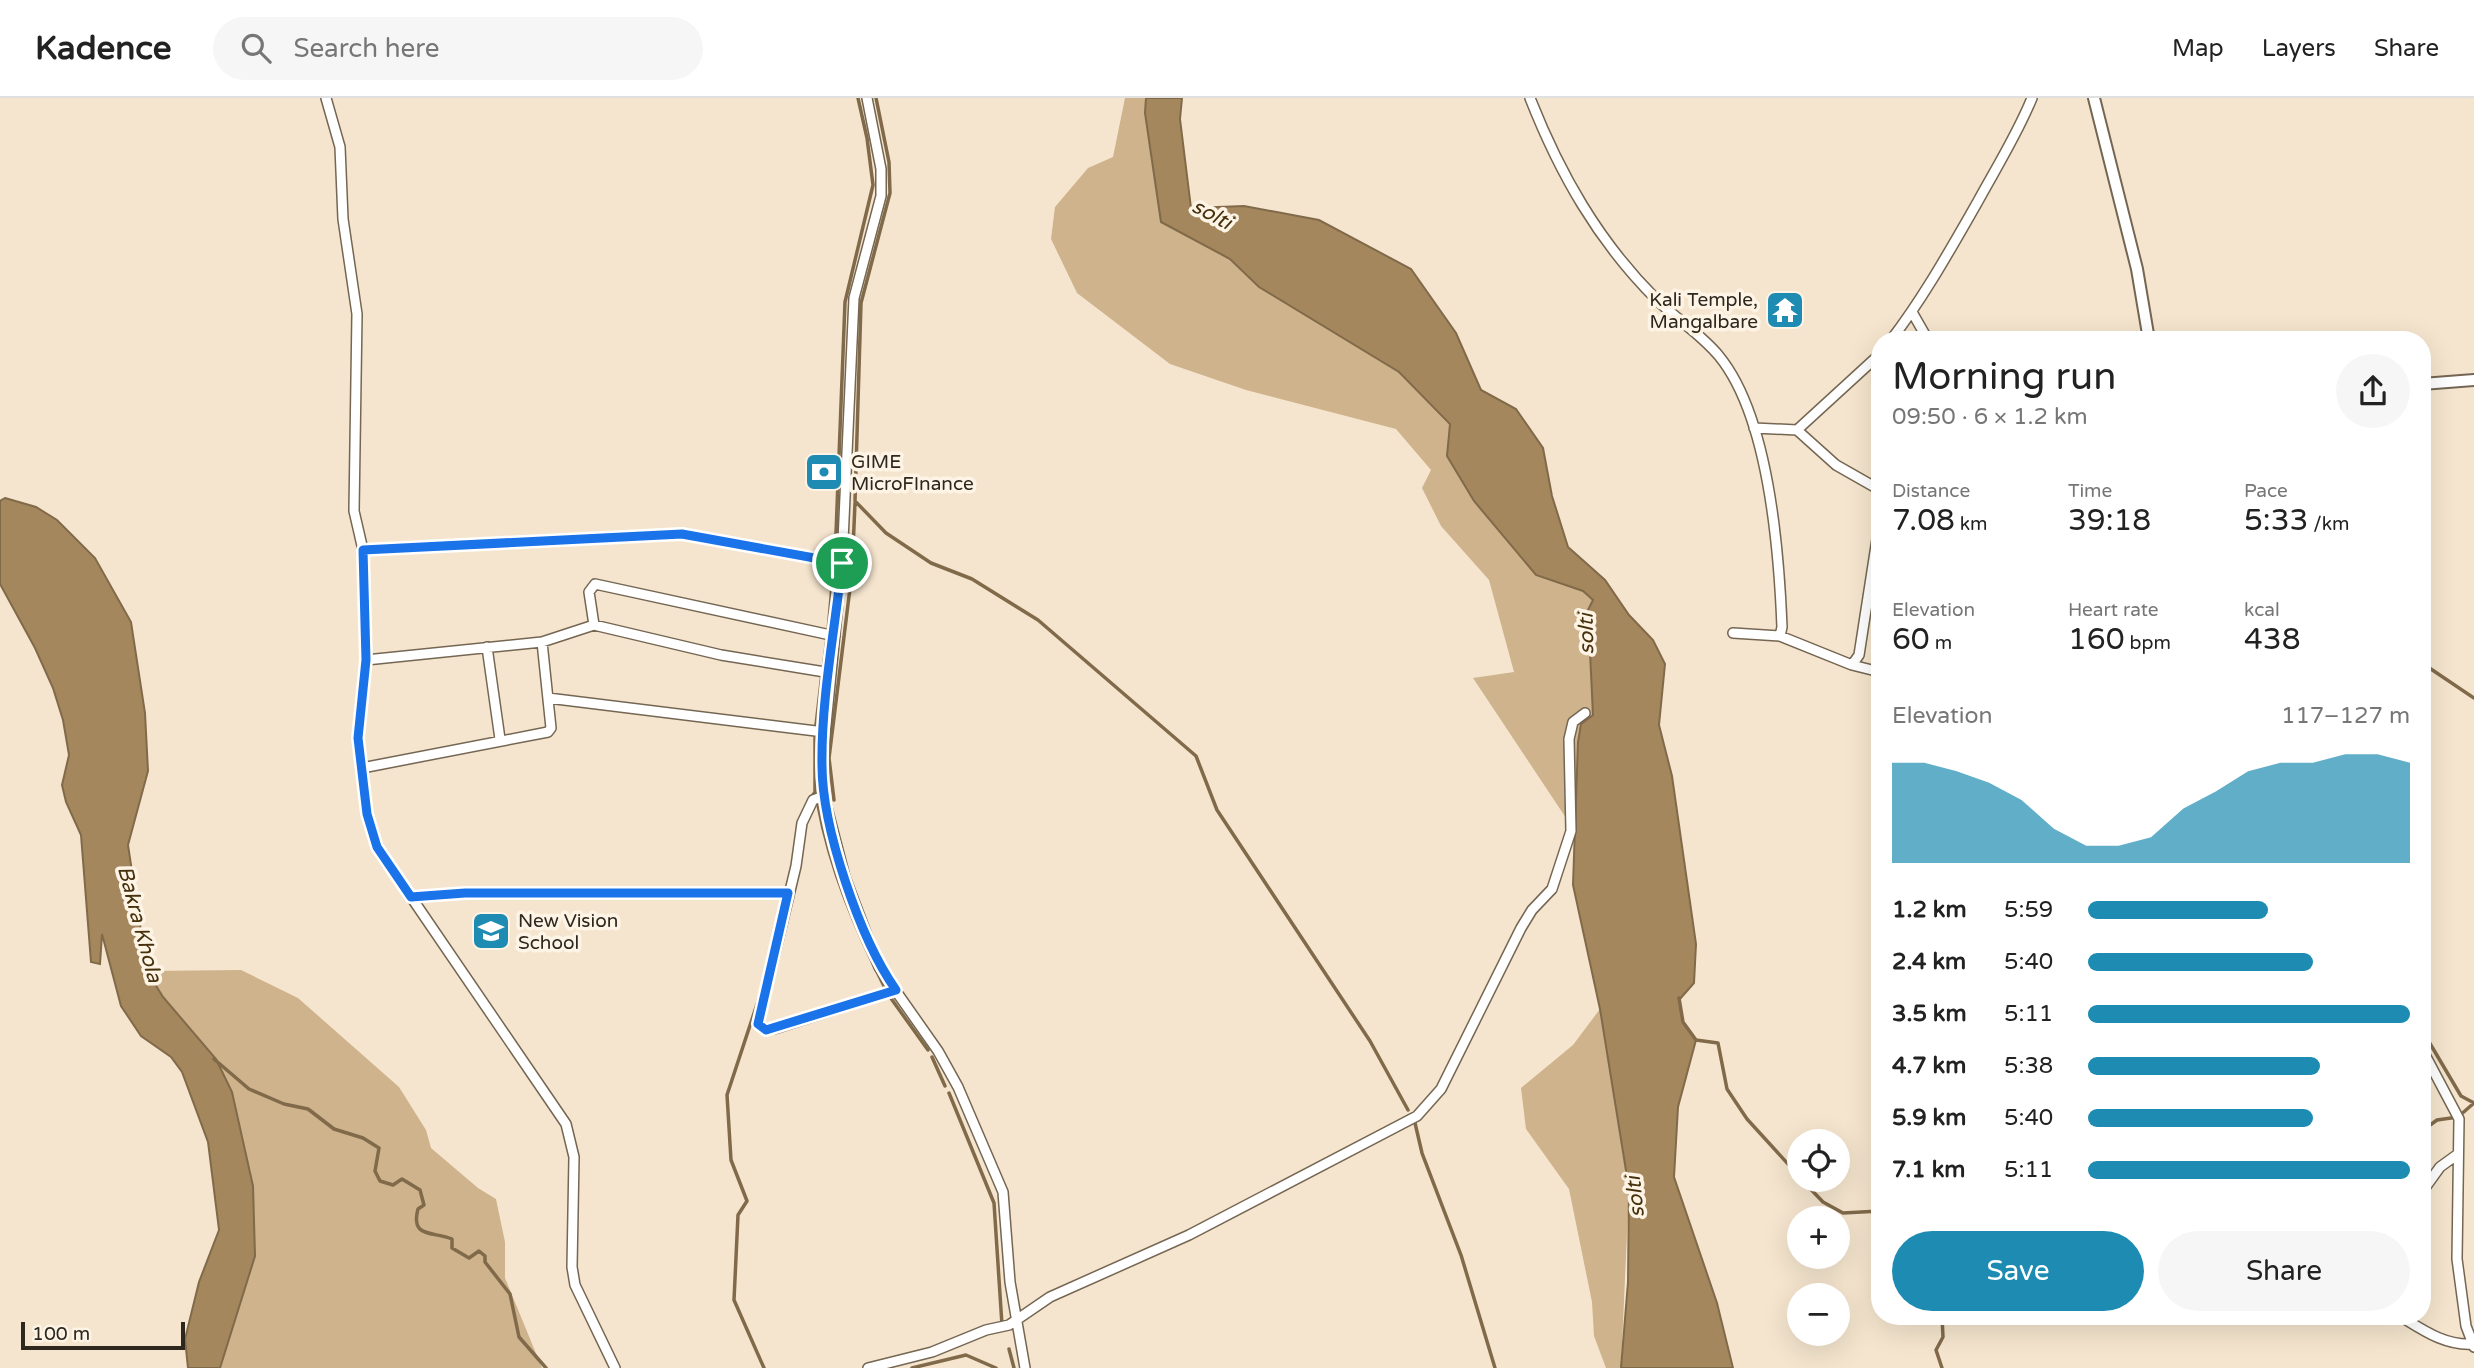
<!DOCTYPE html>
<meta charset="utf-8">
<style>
:root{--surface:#fff;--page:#f6f6f6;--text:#222;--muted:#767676;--line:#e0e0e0;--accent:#1e8cb2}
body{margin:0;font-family:"Varela Round",sans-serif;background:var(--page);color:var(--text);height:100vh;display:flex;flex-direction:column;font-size:26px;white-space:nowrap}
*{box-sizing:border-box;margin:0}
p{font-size:23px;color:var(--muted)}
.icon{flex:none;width:38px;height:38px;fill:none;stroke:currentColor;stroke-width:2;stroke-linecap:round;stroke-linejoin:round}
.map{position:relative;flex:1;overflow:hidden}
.details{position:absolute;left:1871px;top:233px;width:560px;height:994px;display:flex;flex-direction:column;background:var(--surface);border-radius:28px;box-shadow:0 7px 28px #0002}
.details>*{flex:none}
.fabs{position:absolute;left:1787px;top:1031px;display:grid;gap:14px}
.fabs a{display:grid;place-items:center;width:63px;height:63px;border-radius:50%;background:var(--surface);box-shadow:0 7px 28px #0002;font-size:35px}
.scale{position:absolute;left:21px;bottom:18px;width:164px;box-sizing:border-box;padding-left:7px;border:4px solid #2d271e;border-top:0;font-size:19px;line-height:24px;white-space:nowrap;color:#2d271e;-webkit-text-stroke:5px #fdf4e6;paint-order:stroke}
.pin{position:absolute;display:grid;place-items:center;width:60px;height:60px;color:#fff;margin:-30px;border:4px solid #fff;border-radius:50%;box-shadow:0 2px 7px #0007}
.round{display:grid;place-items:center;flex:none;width:74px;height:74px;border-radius:37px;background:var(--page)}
.overview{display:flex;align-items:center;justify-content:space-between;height:119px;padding:0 21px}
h1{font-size:38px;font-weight:600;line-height:52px}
.figures{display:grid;grid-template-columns:repeat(3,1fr);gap:10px;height:119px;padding:7px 21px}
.figures div{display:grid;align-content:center}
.figures b{font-size:30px;font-weight:600}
.figures small{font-size:19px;font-weight:400}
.figures p{font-size:19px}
.chart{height:196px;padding:14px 21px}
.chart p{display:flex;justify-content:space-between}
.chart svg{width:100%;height:126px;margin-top:7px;fill:var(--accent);opacity:.7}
.button{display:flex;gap:14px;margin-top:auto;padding:14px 21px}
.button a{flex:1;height:80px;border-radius:42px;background:var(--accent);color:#fff;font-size:28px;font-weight:600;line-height:80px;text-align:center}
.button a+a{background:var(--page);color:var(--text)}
ul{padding:0 21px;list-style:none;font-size:23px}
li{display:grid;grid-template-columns:112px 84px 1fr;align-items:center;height:52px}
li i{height:18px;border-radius:9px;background:var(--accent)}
header{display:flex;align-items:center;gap:42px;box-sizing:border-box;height:98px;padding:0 35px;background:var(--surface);border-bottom:2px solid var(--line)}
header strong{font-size:33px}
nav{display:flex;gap:38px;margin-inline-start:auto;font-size:24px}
.search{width:490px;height:63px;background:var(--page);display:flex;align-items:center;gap:18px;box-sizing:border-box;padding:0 24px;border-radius:38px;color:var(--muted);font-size:26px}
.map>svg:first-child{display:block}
.green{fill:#ceb38c}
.water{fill:#a4875d;stroke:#806a4a;stroke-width:2}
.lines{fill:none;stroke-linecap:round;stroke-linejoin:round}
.stream{stroke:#806a4a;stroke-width:3.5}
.minor-casing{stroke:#746652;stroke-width:12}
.tertiary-casing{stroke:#746652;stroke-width:14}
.minor{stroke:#fff;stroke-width:9}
.tertiary{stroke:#fff;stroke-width:10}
.route-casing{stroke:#fff;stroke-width:14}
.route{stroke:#1a73e8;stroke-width:9}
.labels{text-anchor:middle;stroke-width:7;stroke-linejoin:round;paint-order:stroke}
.poi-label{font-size:19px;fill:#2d271e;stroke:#fdf4e6;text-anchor:start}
.water-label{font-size:21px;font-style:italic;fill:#46310d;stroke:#fdf4e6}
</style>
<header>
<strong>Kadence</strong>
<div class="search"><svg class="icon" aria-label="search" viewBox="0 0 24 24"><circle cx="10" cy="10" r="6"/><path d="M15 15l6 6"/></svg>Search here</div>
<nav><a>Map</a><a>Layers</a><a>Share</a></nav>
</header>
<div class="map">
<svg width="2474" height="1270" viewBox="0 0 2474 1270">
<rect width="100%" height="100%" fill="#f5e5ce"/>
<path class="green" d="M1125 0H1146L1145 15 1162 124 1230 161 1259 189 1399 274 1450 326 1447 358 1536 477 1583 493 1593 502 1588 512 1593 617 1574 732 1473 580 1514 574 1489 482 1441 428 1422 390 1431 372 1396 331 1246 292 1170 266 1077 195 1051 141 1055 109 1088 70 1113 59Z
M241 872 298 900 399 989 426 1032 431 1050 478 1090 496 1101 505 1144V1180L542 1270H220L255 1158 253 1087 232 994 216 961 163 899 147 873Z
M1600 911 1629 1091 1621 1270H1606L1594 1238 1592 1204 1569 1091 1526 1031 1521 990 1573 947Z"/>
<path class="water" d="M1146 0H1182L1180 21 1191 110 1244 108 1319 122 1411 171 1456 235 1481 292 1516 311 1543 350 1552 398 1568 449 1605 482 1629 517 1653 542 1665 566 1659 627 1672 678 1696 846 1694 885 1679 902 1683 924 1696 942 1678 1009 1674 1079 1717 1205 1733 1270H1621L1628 1184 1629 1091 1600 911 1573 787 1578 644 1581 626 1593 617 1588 512 1593 502 1583 493 1536 477 1474 403 1447 358 1450 326 1399 274 1259 189 1230 161 1161 124 1145 15Z
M5 400 36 409 57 422 95 460 131 524 145 615 148 673 128 747 147 873 163 899 216 961 232 994 253 1088 255 1158 220 1270H188L185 1241 199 1184 219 1132 208 1044 182 974 171 959 141 938 121 908 102 836 100 866 91 864 81 737 66 704 62 687 69 657 63 622 53 590 35 550 0 486V403Z"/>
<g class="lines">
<path class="stream" d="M876 0 889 64 890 95 861 205 855 403 886 435 931 465 972 481 1038 522 1196 658 1217 712 1370 943 1408 1012
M835 461 845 204 873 87 867 40 858 0
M828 533 834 466
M2422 565 2474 600
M823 572 827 540
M816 627 822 576
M834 702 829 660 852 474 855 405
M818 707C830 772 856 833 886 892
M806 708 815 694V636
M772 850 776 831
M763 888 727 997 731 1062 747 1103 738 1117 734 1202 764 1270
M890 899 928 952
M1679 900 1683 924 1696 942 1718 945 1727 991 1747 1021 1799 1078
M2422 932 2461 998 2474 1005
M932 959 945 988
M214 961 249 991 284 1006 308 1011 334 1031 363 1040 379 1050 375 1073 380 1083 393 1087 402 1081 420 1092 424 1107 418 1111C410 1141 434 1133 452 1141V1150L469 1160 479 1153 485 1158V1164L510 1196 519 1239 546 1270
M949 995 994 1105 1002 1227
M1415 1025 1422 1055 1461 1157 1495 1270
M2422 1033 2437 1022 2458 1019 2474 1005
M1802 1082 1823 1104 1843 1115 1880 1113
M1009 1251 1014 1270
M912 1270 966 1257 996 1270
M1942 1270 1936 1252 1943 1239 1942 1218"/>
<defs>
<path id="minor" d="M326 0 340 49 343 121 357 216 354 413 363 452 366 562 358 640 367 716 377 749 566 1026 574 1059 572 1169 575 1187 615 1270
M867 0 881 71V98L854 200 842 465 822 667 825 702 845 779 879 869 938 953 958 989 1003 1094 1010 1184 1025 1270
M1530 0C1560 76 1598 143 1656 201 1676 221 1701 236 1719 258 1769 319 1779 452 1782 529L1780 538
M1912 214 1928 242
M1891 242C1924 199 1950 152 1977 105 1996 70 2017 37 2032 0
M1754 330 1797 332 1880 256
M1797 332 1836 367 1880 392
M363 452 682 436 842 465
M594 527 589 494 595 486 835 538
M1733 535 1780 538 1852 567 1880 574
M487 549 500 641
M366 562 542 544 594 527 721 557 831 575
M1852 567 1859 557 1880 422
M548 600 824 634
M362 670 548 634 551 630 542 544
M824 698 813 702 802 725 796 768 758 926 766 932 777 930 896 892
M411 799 465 795H788
M2422 951 2459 1021 2457 1161 2466 1228 2474 1249
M2422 1094 2440 1069 2458 1056
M2400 1218C2423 1232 2445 1248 2473 1246
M868 1270 932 1254 986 1232 1009 1227 1050 1199 1189 1137 1417 1018 1441 991 1521 830 1532 812 1552 791 1571 733 1569 641 1573 624 1585 615"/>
<path id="tertiary" d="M2094 0 2137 171 2149 242
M2422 286 2474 282"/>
</defs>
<use href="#minor" class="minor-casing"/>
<use href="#tertiary" class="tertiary-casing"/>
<use href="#minor" class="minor"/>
<use href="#tertiary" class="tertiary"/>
</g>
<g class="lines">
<defs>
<path id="route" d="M682 436 842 465C835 531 821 602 822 667 822 730 860 841 896 892L766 932 758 926 788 795H465L411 799 377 749 367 716 358 640 366 562 363 452Z"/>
</defs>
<use href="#route" class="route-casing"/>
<use href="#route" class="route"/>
</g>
<defs>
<symbol id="temple-square" viewBox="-11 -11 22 22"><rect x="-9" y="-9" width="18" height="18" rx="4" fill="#1e8cb2" stroke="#fdf4e6"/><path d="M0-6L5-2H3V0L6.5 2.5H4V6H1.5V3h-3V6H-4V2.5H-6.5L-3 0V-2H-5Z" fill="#fff"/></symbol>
<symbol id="bank-square" viewBox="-11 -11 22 22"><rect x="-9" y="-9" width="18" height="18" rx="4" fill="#1e8cb2" stroke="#fdf4e6"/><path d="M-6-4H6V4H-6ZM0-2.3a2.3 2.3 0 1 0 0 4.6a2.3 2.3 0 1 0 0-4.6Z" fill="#fff"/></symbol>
<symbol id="school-square" viewBox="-11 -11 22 22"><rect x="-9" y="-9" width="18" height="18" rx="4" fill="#1e8cb2" stroke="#fdf4e6"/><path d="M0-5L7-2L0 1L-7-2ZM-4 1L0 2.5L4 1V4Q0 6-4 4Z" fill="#fff"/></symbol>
</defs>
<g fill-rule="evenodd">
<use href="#temple-square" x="1763" y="190" width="44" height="44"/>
<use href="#bank-square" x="802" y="352" width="44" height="44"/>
<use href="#school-square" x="469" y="811" width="44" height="44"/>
</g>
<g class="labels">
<g class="poi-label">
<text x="1758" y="208" text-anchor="end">Kali Temple,<tspan x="1758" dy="22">Mangalbare</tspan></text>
<text x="851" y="370">GIME<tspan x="851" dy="22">MicroFInance</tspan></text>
<text x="518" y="829">New Vision<tspan x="518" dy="22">School</tspan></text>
</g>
<g class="water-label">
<text transform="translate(1212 116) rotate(28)" y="7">solti</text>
<text transform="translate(1586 536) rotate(-91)" y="7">solti</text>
<text transform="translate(140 826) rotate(75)" y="7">Bakra Khola</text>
<text transform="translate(1635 1099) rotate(-96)" y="7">solti</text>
</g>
</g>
</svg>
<div class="fabs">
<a><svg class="icon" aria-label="locate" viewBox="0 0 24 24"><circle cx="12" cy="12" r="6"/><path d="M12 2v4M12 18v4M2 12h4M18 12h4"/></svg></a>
<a>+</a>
<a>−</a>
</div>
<div class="scale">100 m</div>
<div class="pin" style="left:842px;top:465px;background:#1e9e55"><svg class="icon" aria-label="arrive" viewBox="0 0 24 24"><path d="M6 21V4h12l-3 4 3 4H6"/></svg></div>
<section class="details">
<div class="overview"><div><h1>Morning run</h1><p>09:50 · 6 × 1.2 km</p></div><a class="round"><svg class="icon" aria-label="share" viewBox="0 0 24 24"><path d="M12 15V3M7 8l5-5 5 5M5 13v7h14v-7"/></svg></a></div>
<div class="figures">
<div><p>Distance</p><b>7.08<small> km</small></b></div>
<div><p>Time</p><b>39:18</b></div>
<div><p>Pace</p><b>5:33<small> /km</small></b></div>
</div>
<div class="figures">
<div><p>Elevation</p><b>60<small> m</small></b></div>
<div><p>Heart rate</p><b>160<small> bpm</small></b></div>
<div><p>kcal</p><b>438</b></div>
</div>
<div class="chart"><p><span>Elevation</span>117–127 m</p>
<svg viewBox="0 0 160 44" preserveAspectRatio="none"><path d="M0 44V9L10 9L20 12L30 16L40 22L50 32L60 38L70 38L80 35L90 25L100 19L110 12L120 9L130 9L140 6L150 6L160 9V44z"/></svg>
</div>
<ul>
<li><b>1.2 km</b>5:59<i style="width:56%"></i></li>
<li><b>2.4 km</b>5:40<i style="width:70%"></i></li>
<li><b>3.5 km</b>5:11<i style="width:100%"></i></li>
<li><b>4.7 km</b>5:38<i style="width:72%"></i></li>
<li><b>5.9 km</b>5:40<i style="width:70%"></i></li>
<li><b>7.1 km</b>5:11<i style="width:100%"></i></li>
</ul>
<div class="button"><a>Save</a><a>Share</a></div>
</section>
</div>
